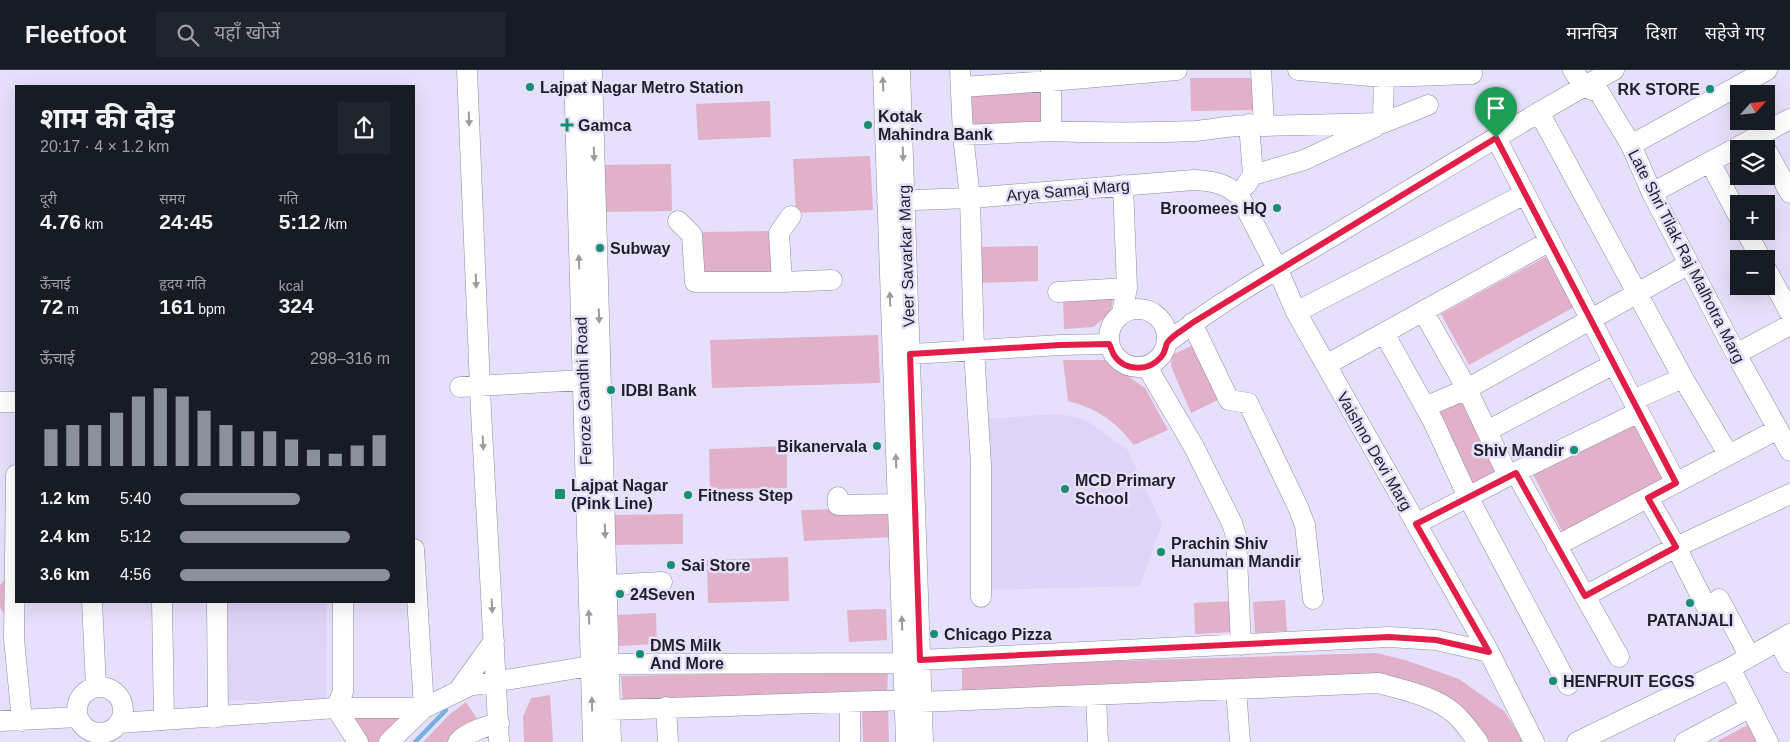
<!DOCTYPE html>
<html lang="hi">
<meta charset="utf-8">
<style>
:root{--surface:#171b24;--page:#20242c;--text:#f1f3f6;--muted:#9ea1a6;--line:#363941;--accent:#8c9099}
body{margin:0;font-family:Arial,"Noto Sans Devanagari",sans-serif;background:var(--page);color:var(--text);height:100vh;display:flex;flex-direction:column;font-size:19px;white-space:nowrap}
*{box-sizing:border-box;margin:0}
p{font-size:16px;color:var(--muted)}
.icon{flex:none;width:28px;height:28px;fill:none;stroke:currentColor;stroke-width:2;stroke-linecap:round;stroke-linejoin:round}
.map{position:relative;flex:1;overflow:hidden}
.drawer{position:absolute;left:15px;top:15px;width:400px;height:518px;display:flex;flex-direction:column;background:var(--surface);border-radius:0px;box-shadow:0 5px 20px #0002}
.drawer>*{flex:none}
.needle{width:32px;rotate:63deg}
.controls{position:absolute;left:1730px;top:15px;display:grid;gap:10px}
.controls a{display:grid;place-items:center;width:45px;height:45px;border-radius:0px;background:var(--surface);box-shadow:0 5px 20px #0002;font-size:25px}
.pin{position:absolute;display:grid;place-items:center;width:42px;height:42px;color:#fff;margin:-51px -21px;border-radius:50% 50% 50% 0;rotate:-45deg;box-shadow:0 0 5px #0007}
.pin .icon{rotate:45deg}
.round{display:grid;place-items:center;flex:none;width:52px;height:52px;border-radius:0px;background:var(--page)}
.headline{display:flex;align-items:center;justify-content:space-between;height:85px;padding:0 25px}
h1{font-size:28px;font-weight:700;line-height:38px}
.stats{display:grid;grid-template-columns:repeat(3,1fr);gap:8px;height:85px;padding:5px 25px}
.stats div{display:grid;align-content:center}
.stats b{font-size:21px;font-weight:700}
.stats small{font-size:14px;font-weight:400}
.stats p{font-size:14px}
.chart{height:140px;padding:10px 25px}
.chart p{display:flex;justify-content:space-between}
.chart svg{width:100%;height:90px;margin-top:5px;stroke:var(--accent);stroke-width:6}
ul{padding:0 25px;list-style:none;font-size:16px}
li{display:grid;grid-template-columns:80px 60px 1fr;align-items:center;height:38px}
li i{height:12px;border-radius:6px;background:var(--accent)}
header{display:flex;align-items:center;gap:30px;box-sizing:border-box;height:70px;padding:0 25px;background:var(--surface);border-bottom:1px solid var(--line)}
header strong{font-size:24px}
nav{display:flex;gap:28px;margin-inline-start:auto;font-size:18px}
.search{width:350px;height:45px;background:var(--page);display:flex;align-items:center;gap:12px;box-sizing:border-box;padding:0 18px;border-radius:0px;color:var(--muted);font-size:19px}
.map>svg:first-child{display:block}
.built{fill:#ddd4f7}
.green{fill:#e1b0c9}
.lines{fill:none;stroke-linecap:round;stroke-linejoin:round}
.stream{stroke:#78afe1;stroke-width:4.5}
.minor-casing{stroke:#908aa3;stroke-width:21}
.minor{stroke:#fff;stroke-width:20}
.oneway{fill:#9b9a9e}
.route-casing{stroke:#fff;stroke-width:10}
.route{stroke:#e11d48;stroke-width:6}
.poi-dot{fill:#188e71;stroke:#e7e0fc;stroke-width:2}
.labels{text-anchor:middle;stroke-width:5;stroke-linejoin:round;paint-order:stroke}
.poi-label{font-size:16px;font-weight:bold;fill:#201e28;stroke:#e7e0fc;text-anchor:start}
.street-label{font-size:16px;fill:#201e28;stroke:#e7e0fc}
</style>
<header>
<strong>Fleetfoot</strong>
<div class="search"><svg class="icon" aria-label="search" viewBox="0 0 24 24"><circle cx="10" cy="10" r="6"/><path d="M15 15l6 6"/></svg>यहाँ खोजें</div>
<nav><a>मानचित्र</a><a>दिशा</a><a>सहेजे गए</a></nav>
</header>
<div class="map">
<svg width="1790" height="672" viewBox="0 0 1790 672">
<rect width="100%" height="100%" fill="#e7e0fc"/>
<path class="built" d="M1060 344 1084 349 1127 379 1162 454 1140 516 986 520 982 349Z
M224 531H327L326 629 224 631Z"/>
<path class="green" d="M1190 8H1258V40L1191 41Z
M1045 21 1049 58 966 62 962 27Z
M770 31 771 67 698 70 696 34Z
M870 86 873 140 796 143 793 89Z
M671 94 672 141 600 142 599 95Z
M776 161 779 207 699 209 696 162Z
M1038 176V211L975 213 974 177Z
M1549 185 1576 236 1469 295 1441 244Z
M1113 227 1111 243 1093 257 1064 259 1063 229Z
M878 265 880 313 712 318 710 270Z
M1193 275 1222 328 1191 343 1171 296 1172 285Z
M1063 290H1105L1145 318 1168 360 1134 375C1114 350 1098 339 1068 331Z
M1465 327 1500 404 1469 417 1435 341Z
M1636 351 1667 409 1563 463 1533 404Z
M787 376V418L710 419 709 379Z
M893 438 894 467 804 471 801 440Z
M683 444V474L611 475V445Z
M788 487 789 531 708 533 707 490Z
M11 503 12 558 0 537V515Z
M1285 530 1287 561 1255 563 1253 532Z
M1232 531 1234 562 1195 564 1194 533Z
M886 539 887 570 849 572 847 540Z
M656 543 657 574 619 576 618 545Z
M1376 583 1405 590 1459 609 1504 641 1524 672H1490C1473 644 1441 631 1413 616L962 623V596Z
M888 601 887 626 623 633 621 606Z
M550 625 553 672H524L523 647 531 628Z
M466 632 478 650 451 672H423L449 645Z
M888 640 889 672H863L862 641Z
M346 644 408 647 386 672H368Z
M1753 652 1763 672H1716Z"/>
<g class="lines">
<path class="stream" d="M415 672 446 640"/>
<defs>
<path id="minor" d="M467 0 481 341 499 672
M574 0 593 672
M592 0 611 672
M883 0 906 672
M900 0 923 672
M960 0 963 65 970 128 974 280 981 395V527
M1261 0 1264 56
M1298 0 1383 7 1472 4
M1384 0 1383 53 1428 35
M1573 0 1584 17 1599 22 1631 75 1652 123 1736 284 1790 381
M961 17 1051 11 1177 0
M1539 42 1683 308 1728 384
M1051 61C1099 63 1147 63 1195 61 1218 59 1240 53 1264 56L1383 53
M963 65 1051 61V0
M1496 68 1676 413
M1631 75 1767 0
M1766 80 1790 123
M1710 92 1739 147
M1253 105 1304 90 1375 57
M1246 115 1253 105 1249 54
M1652 123 1790 49
M887 131 970 128 1194 110C1213 111 1224 113 1239 125L1278 200 1296 242 1489 582 1534 672
M791 146 779 163 782 212 832 210
M678 151 692 165 695 212H782
M1746 161 1761 189
M1766 199 1790 243
M1058 222 1127 218
M1109 268a29 29 0 1 1 58 0a29 29 0 1 1-58 0Z
M1423 241 1467 319 1508 406
M1296 242 1525 124
M1122 243 1127 218 1123 115
M1192 253 1229 330 1248 333 1298 437 1305 455 1313 529
M1384 263 1433 351 1468 427 1568 615
M1168 272C1228 225 1297 188 1363 148 1446 98 1529 46 1614 0
M1736 284 1790 255
M896 285 1060 275 1109 274
M1326 295 1550 171
M1147 297 1194 377 1232 453 1236 466 1241 575
M460 317 582 310
M1633 330 1683 308
M0 332H16
M1425 337 1467 319 1689 194
M1487 361 1614 294
M1516 403 1619 587
M16 405 14 569 22 651
M838 427V435L898 434
M1648 428 1676 477 1706 536
M1416 454 1508 406 1639 342
M1556 476 1778 359
M607 515 662 512
M1585 526 1676 477 1790 424
M1719 529 1750 587
M92 531 96 617
M162 531 164 650
M217 531 218 647
M343 531V622L336 638 358 672
M1778 571 1790 593
M920 590 1389 567 1436 570 1489 582
M609 594 903 593
M1730 598 1768 672
M77 640a23 23 0 1 1 46 0a23 23 0 1 1-46 0Z
M1236 619 1240 672
M458 621 494 571
M1096 625 1098 672
M920 632 1378 613C1404 620 1434 626 1455 644 1464 652 1471 663 1478 672
M666 637 668 672
M610 640 905 630
M0 651 78 647
M119 653 336 638H424L414 479
M389 672 424 638 469 616 590 596
M458 672C469 661 484 657 499 653
M850 672V632
M1577 672 1730 598 1790 564
M1685 672 1749 638"/>
</defs>
<use href="#minor" class="minor-casing"/>
<use href="#minor" class="minor"/>
</g>
<defs><path id="oneway-solid" d="M-6-.8H1V-3.2L6.5 0L1 3.2V.8H-6Z" transform="scale(1.25)"/></defs>
<g class="oneway">
<use href="#oneway-solid" transform="translate(883 14) rotate(-92)"/>
<use href="#oneway-solid" transform="translate(469 49) rotate(88)"/>
<use href="#oneway-solid" transform="translate(594 84) rotate(88)"/>
<use href="#oneway-solid" transform="translate(903 84) rotate(88)"/>
<use href="#oneway-solid" transform="translate(579 192) rotate(-92)"/>
<use href="#oneway-solid" transform="translate(476 211) rotate(88)"/>
<use href="#oneway-solid" transform="translate(890 229) rotate(-92)"/>
<use href="#oneway-solid" transform="translate(599 246) rotate(88)"/>
<use href="#oneway-solid" transform="translate(483 373) rotate(87)"/>
<use href="#oneway-solid" transform="translate(896 391) rotate(-92)"/>
<use href="#oneway-solid" transform="translate(605 461) rotate(88)"/>
<use href="#oneway-solid" transform="translate(492 536) rotate(87)"/>
<use href="#oneway-solid" transform="translate(589 547) rotate(-92)"/>
<use href="#oneway-solid" transform="translate(902 553) rotate(-92)"/>
<use href="#oneway-solid" transform="translate(592 634) rotate(-92)"/>
</g>
<g class="lines">
<defs>
<path id="route" d="M1496 68 1676 413 1648 428 1676 477 1585 526 1516 403 1416 454 1489 582 1436 570 1389 567 920 590 910 284 1060 275 1109 274C1111 277 1112 282 1114 285 1124 301 1149 302 1161 287 1165 283 1165 278 1167 273 1172 265 1185 259 1192 253Z"/>
</defs>
<use href="#route" class="route-casing"/>
<use href="#route" class="route"/>
</g>
<g class="poi-dot">
<circle cx="530" cy="17" r="5"/>
<circle cx="1710" cy="19" r="5"/>
<path d="M564.5 47.5h5v5h5v5h-5v5h-5v-5h-5v-5h5z"/>
<circle cx="868" cy="55" r="5"/>
<circle cx="1277" cy="138" r="5"/>
<circle cx="600" cy="178" r="5"/>
<circle cx="611" cy="320" r="5"/>
<circle cx="877" cy="376" r="5"/>
<circle cx="1574" cy="380" r="5"/>
<circle cx="1065" cy="419" r="5"/>
<rect x="554" y="418" width="12" height="12" rx="2.5"/>
<circle cx="688" cy="425" r="5"/>
<circle cx="1161" cy="482" r="5"/>
<circle cx="671" cy="495" r="5"/>
<circle cx="620" cy="524" r="5"/>
<circle cx="1690" cy="533" r="5"/>
<circle cx="934" cy="564" r="5"/>
<circle cx="640" cy="584" r="5"/>
<circle cx="1553" cy="611" r="5"/>
</g>
<g class="labels">
<g class="poi-label">
<text x="540" y="23">Lajpat Nagar Metro Station</text>
<text x="1700" y="25" text-anchor="end">RK STORE</text>
<text x="878" y="52">Kotak<tspan x="878" dy="18">Mahindra Bank</tspan></text>
<text x="578" y="61">Gamca</text>
<text x="1267" y="144" text-anchor="end">Broomees HQ</text>
<text x="610" y="184">Subway</text>
<text x="621" y="326">IDBI Bank</text>
<text x="867" y="382" text-anchor="end">Bikanervala</text>
<text x="1564" y="386" text-anchor="end">Shiv Mandir</text>
<text x="1075" y="416">MCD Primary<tspan x="1075" dy="18">School</tspan></text>
<text x="571" y="421">Lajpat Nagar<tspan x="571" dy="18">(Pink Line)</tspan></text>
<text x="698" y="431">Fitness Step</text>
<text x="1171" y="479">Prachin Shiv<tspan x="1171" dy="18">Hanuman Mandir</tspan></text>
<text x="681" y="501">Sai Store</text>
<text x="630" y="530">24Seven</text>
<text x="1690" y="556" text-anchor="middle">PATANJALI</text>
<text x="944" y="570">Chicago Pizza</text>
<text x="650" y="581">DMS Milk<tspan x="650" dy="18">And More</tspan></text>
<text x="1563" y="617">HENFRUIT EGGS</text>
</g>
<g class="street-label">
<text transform="translate(1068 120) rotate(-5)" y="6">Arya Samaj Marg</text>
<text transform="translate(906 186) rotate(-92)" y="6">Veer Savarkar Marg</text>
<text transform="translate(1687 186) rotate(63)" y="6">Late Shri Tilak Raj Malhotra Marg</text>
<text transform="translate(583 321) rotate(-92)" y="6">Feroze Gandhi Road</text>
<text transform="translate(1375 381) rotate(60)" y="6">Vaishno Devi Marg</text>
</g>
</g>
</svg>
<div class="controls">
<a><svg class="needle" viewBox="-14 -14 28 28"><path d="M0-13l5 13h-10z" fill="#e53935"/><path d="M0 13l5-13h-10z" fill="#9ea1a6"/></svg></a>
<a><svg class="icon" aria-label="layers" viewBox="0 0 24 24"><path d="M12 4l9 5-9 5-9-5zM3 14l9 5 9-5"/></svg></a>
<a>+</a>
<a>−</a>
</div>
<div class="pin" style="left:1496px;top:68px;background:#1e9e55"><svg class="icon" aria-label="arrive" viewBox="0 0 24 24"><path d="M6 21V4h12l-3 4 3 4H6"/></svg></div>
<section class="drawer">
<div class="headline"><div><h1>शाम की दौड़</h1><p>20:17 · 4 × 1.2 km</p></div><a class="round"><svg class="icon" aria-label="share" viewBox="0 0 24 24"><path d="M12 15V3M7 8l5-5 5 5M5 13v7h14v-7"/></svg></a></div>
<div class="stats">
<div><p>दूरी</p><b>4.76<small> km</small></b></div>
<div><p>समय</p><b>24:45</b></div>
<div><p>गति</p><b>5:12<small> /km</small></b></div>
</div>
<div class="stats">
<div><p>ऊँचाई</p><b>72<small> m</small></b></div>
<div><p>हृदय गति</p><b>161<small> bpm</small></b></div>
<div><p>kcal</p><b>324</b></div>
</div>
<div class="chart"><p><span>ऊँचाई</span>298–316 m</p>
<svg viewBox="0 0 160 44" preserveAspectRatio="none"><path d="M5 44V26M15 44V24M25 44V24M35 44V18M45 44V10M55 44V6M65 44V10M75 44V17M85 44V24M95 44V27M105 44V27M115 44V31M125 44V36M135 44V38M145 44V34M155 44V29"/></svg>
</div>
<ul>
<li><b>1.2 km</b>5:40<i style="width:57%"></i></li>
<li><b>2.4 km</b>5:12<i style="width:81%"></i></li>
<li><b>3.6 km</b>4:56<i style="width:100%"></i></li>
</ul>
</section>
</div>
